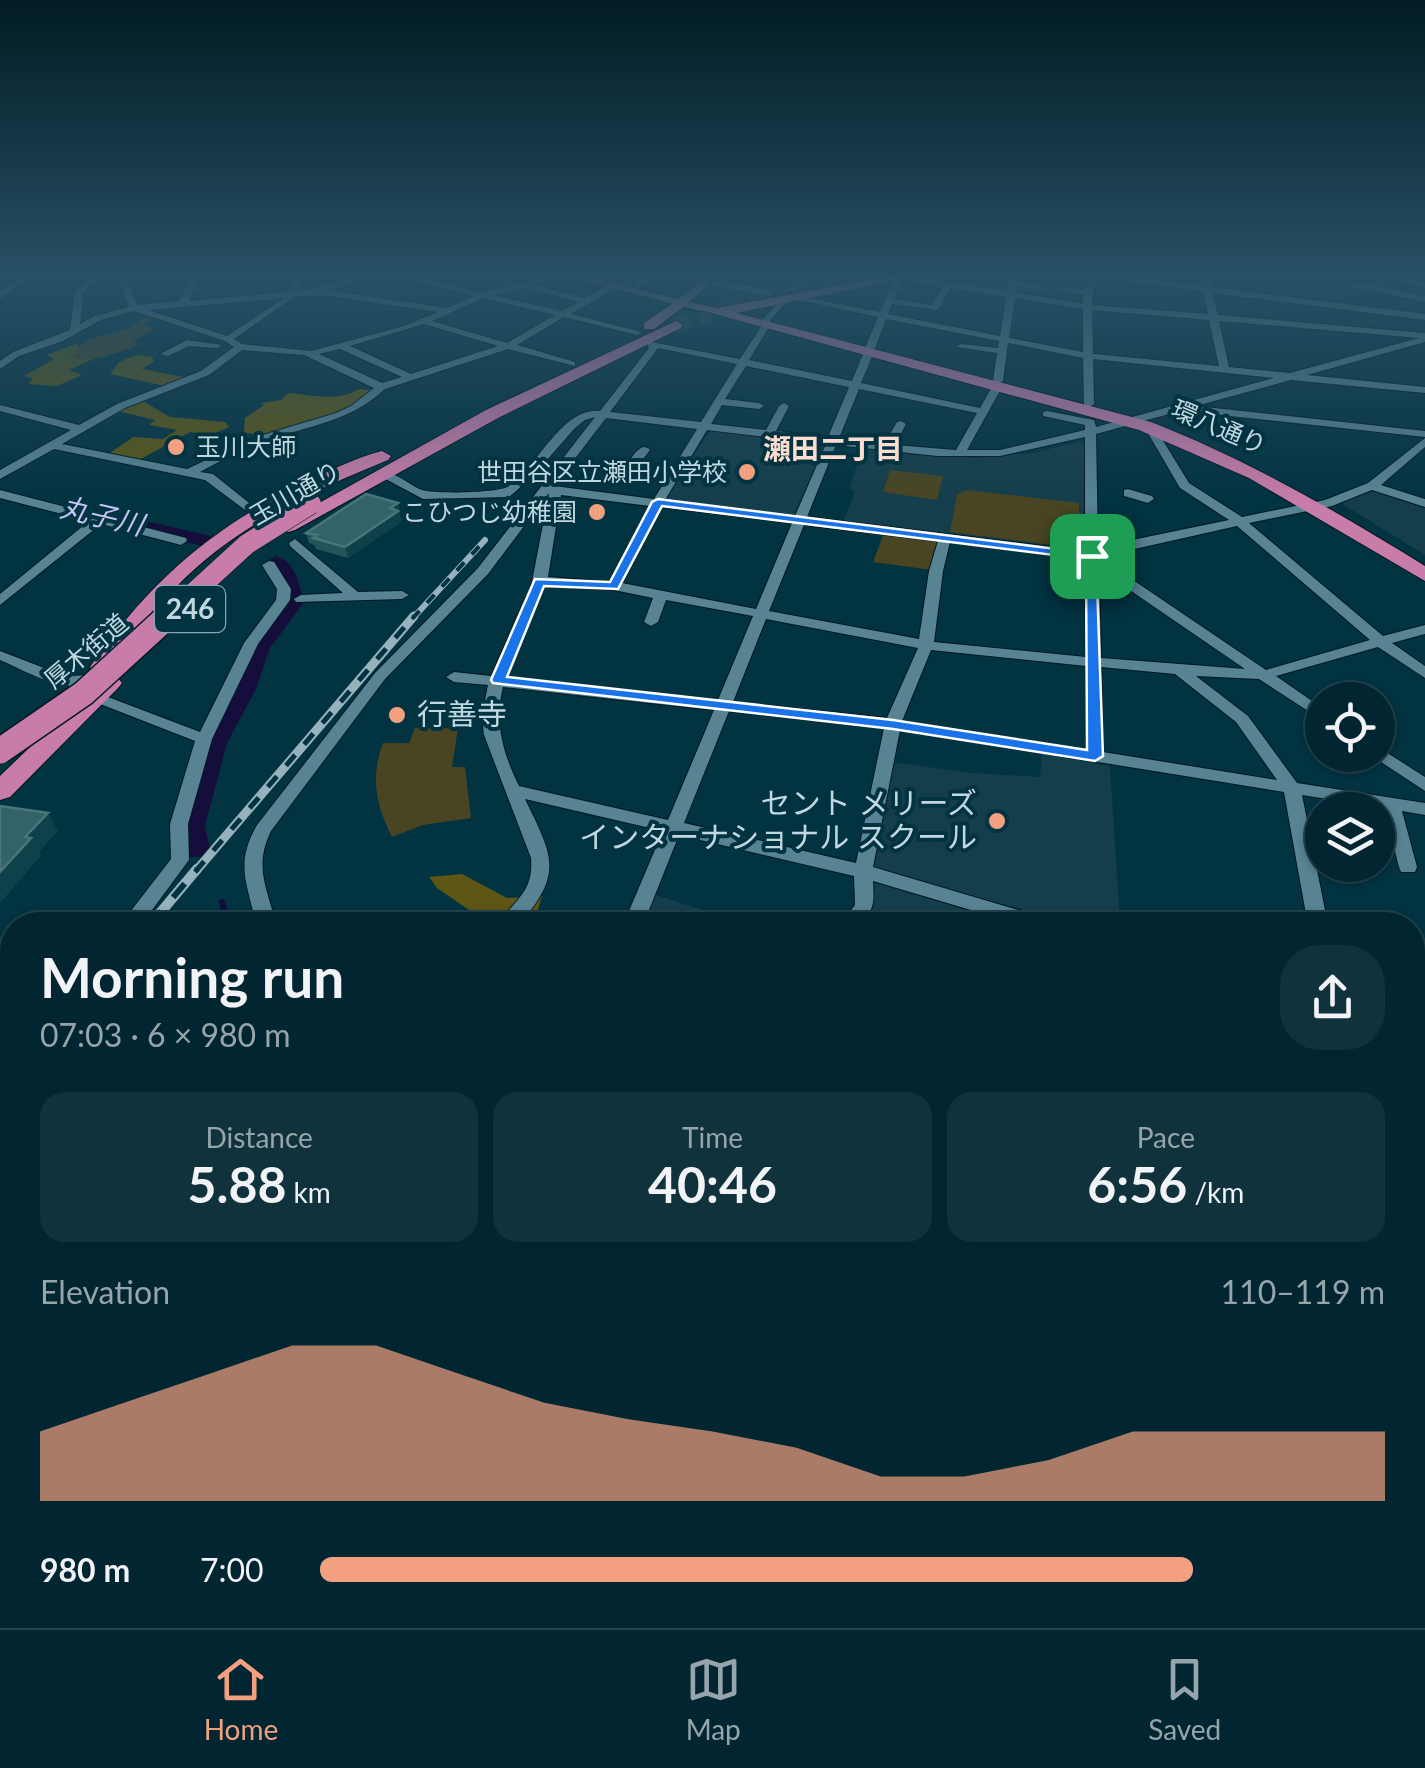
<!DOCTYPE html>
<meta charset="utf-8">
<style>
:root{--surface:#022631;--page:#10323d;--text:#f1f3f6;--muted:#96a5ab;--line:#23434d;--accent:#f2a07f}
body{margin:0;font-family:Lato,"Noto Sans JP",sans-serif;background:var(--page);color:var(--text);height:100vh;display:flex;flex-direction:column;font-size:38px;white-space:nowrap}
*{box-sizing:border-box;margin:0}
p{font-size:32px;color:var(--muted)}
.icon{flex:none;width:55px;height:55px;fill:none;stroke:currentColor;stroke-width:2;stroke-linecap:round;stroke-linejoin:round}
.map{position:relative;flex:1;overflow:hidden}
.sheet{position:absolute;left:0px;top:912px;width:1425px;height:718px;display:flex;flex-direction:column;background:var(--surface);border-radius:40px 40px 0 0;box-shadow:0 2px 8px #0004,0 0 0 2px var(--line)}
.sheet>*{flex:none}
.buttons{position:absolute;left:1305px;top:682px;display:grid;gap:20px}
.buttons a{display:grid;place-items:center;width:90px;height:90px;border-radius:50%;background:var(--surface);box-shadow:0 2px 8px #0004,0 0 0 2px var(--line);font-size:50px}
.pin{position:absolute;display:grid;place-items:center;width:85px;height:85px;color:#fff;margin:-42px;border-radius:20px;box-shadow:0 5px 15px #0006}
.round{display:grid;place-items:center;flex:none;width:105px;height:105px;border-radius:40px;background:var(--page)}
.headline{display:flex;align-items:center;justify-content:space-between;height:170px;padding:0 40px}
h1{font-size:55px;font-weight:700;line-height:75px}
.figures{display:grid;grid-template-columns:repeat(3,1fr);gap:15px;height:170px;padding:10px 40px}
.figures div{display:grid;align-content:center;border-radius:25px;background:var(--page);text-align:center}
.figures b{font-size:50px;font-weight:700}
.figures small{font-size:28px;font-weight:400}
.figures p{font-size:28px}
.chart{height:280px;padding:20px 40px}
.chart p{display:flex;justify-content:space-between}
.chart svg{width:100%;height:180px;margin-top:10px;fill:var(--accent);opacity:.7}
ul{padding:0 40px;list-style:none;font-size:32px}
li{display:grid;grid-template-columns:160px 120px 1fr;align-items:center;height:75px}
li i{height:25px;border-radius:12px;background:var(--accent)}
.menu{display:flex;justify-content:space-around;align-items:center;height:140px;border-top:2px solid var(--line);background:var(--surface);font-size:28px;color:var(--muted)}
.menu a{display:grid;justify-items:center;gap:5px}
.menu .active{color:var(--accent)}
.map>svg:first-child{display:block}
.built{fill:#143e4b}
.green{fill:#494522}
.forest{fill:#5d5615}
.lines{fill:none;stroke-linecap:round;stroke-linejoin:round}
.stream-far1{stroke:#150e3c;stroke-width:6}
.stream{stroke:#150e3c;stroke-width:8}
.river{fill:#150e3c;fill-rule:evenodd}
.highway-tunnel{stroke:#1f4c59;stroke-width:15;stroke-dasharray:15 8;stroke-linecap:butt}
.minor-casing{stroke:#031820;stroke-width:2}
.major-casing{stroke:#031820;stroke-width:3}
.highway-casing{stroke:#031820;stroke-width:2}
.minor{fill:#578393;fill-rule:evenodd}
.major{fill:#9a7fa1;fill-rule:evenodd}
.highway{fill:#c77caa;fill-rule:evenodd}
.rail-far2-casing{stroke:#96b3bd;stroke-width:6}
.rail-far1-casing{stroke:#96b3bd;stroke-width:9}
.rail-casing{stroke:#96b3bd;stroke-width:10}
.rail-far2{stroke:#023341;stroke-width:4;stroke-dasharray:11;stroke-linecap:butt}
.rail-far1{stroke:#023341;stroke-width:5;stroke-dasharray:14;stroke-linecap:butt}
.rail{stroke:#023341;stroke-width:6;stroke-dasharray:18;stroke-linecap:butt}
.highway-bridge-far1-casing{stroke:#031820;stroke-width:21;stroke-linecap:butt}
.highway-bridge-casing{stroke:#031820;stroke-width:28;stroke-linecap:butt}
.highway-bridge-far1{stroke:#c77caa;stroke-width:20}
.highway-bridge{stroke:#c77caa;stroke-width:25}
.wall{fill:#225459}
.shaded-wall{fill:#0e4149}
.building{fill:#336268;stroke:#49757b;stroke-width:2.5}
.route{fill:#1a73e8;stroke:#fff;stroke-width:2.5;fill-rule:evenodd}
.poi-dot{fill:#f2a07f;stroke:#023341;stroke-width:4}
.labels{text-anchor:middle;stroke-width:8;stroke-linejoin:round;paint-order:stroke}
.far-street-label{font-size:25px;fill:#c1d8e1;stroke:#023341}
.far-poi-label{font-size:25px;fill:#c1d8e1;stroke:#023341;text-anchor:end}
.far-neighbourhood-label{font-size:28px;font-weight:bold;fill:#fdddd0;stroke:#023341}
.far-water-label{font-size:28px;font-style:italic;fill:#c2c4f5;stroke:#023341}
.shield{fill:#023341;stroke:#88a6b1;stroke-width:2.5}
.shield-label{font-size:28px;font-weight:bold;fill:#c1d8e1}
.poi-label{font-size:30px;fill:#c1d8e1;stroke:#023341;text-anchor:start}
</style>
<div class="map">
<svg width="1425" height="1628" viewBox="0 0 1425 1628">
<rect width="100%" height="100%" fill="#023341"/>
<path class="built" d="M711 430 826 446 794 516 664 498Z
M1078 442 1085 443 1086 546 1071 551 843 522 855 491 849 489 863 449 974 458 1034 453Z
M1374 489 1425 506V555L1344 505 1343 502Z
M1042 754 1110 766 1120 925H1066V921L875 870 871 865 891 762 973 773 1040 777Z
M879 880 1030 925H860L872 910 870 881Z
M653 894 737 921 734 925H641Z"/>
<path class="green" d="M147 316 153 318 144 324 153 330 132 342 140 344C117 354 88 364 61 359L88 340 127 329Z
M890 470 943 476 937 500 883 492Z
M967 490 1079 503V544L1069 547 950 532 957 494Z
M884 533 940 541 932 570 873 562Z
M415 728H458L452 767H465L471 818 423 825 392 837C376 805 370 778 383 743H409Z"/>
<path class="forest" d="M78 343V353L68 359H93L69 370 82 375 57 386 28 384 33 379 24 376 54 359 47 355Z
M136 355 152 357 154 361 142 369 189 378 165 386 110 374 119 362Z
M359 389 372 390C348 414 277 443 244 432L245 418 264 405 261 403 281 400 288 393C311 395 339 402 359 389Z
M141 400 170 417 225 422 229 427 211 435 190 432 137 461 107 455 133 437 163 439 177 430 149 425 155 420 118 411Z
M462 874 507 898 542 896 535 920 542 925H491L437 888 429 877Z
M1185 1618H1334L1332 1628H1184Z"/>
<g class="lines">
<path class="stream-far1" d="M222 902 229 925"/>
<path class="stream" d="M1015 1618 1070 1621 1101 1628"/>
<path class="river" d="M103 511 210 536 213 540 203 546 96 521 93 517Z
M276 556C296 562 299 584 304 602L270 648 256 689 227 743 205 826 210 850 206 857H186C159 811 212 731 232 689 238 675 241 659 249 646 258 630 271 616 282 602L275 573 266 562Z"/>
<path class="highway-tunnel" d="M845 285 903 274
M729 304 863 278
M676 325 744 304"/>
<defs>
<path id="minor" d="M24 274H33L0 299V292Z
M95 274H104L83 292 80 324 95 316 129 307 119 278 123 274H131L127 278 137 305 179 301 193 274H201L189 301 288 292 300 274H308L297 291C324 289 349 274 376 274L331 291 447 308 474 296 388 274H401L482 293 558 274H570L533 285 585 298 611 283H617V287L571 314 642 332 637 335 564 317 517 345 575 362V366L508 349 385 389C350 422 307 426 264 441 242 449 221 461 200 472L213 474 253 506 255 509 249 513 205 480 54 449 0 479V470L71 430 0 411V405L79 425 117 404 201 371 234 347 225 341 134 311 101 320 63 341 19 356 0 369V361L13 352 70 330 75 291ZM523 287 579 302 562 311 493 295ZM322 295 438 312 404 326 311 351 242 344 234 339 294 297ZM284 298 227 336 148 310ZM484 298 555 315 507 343 432 321ZM424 324 498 346 411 374 350 346ZM340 349 402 377 382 383 319 354ZM242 350 304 355 374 388 351 406 336 413 256 437 187 469 62 444 125 408 209 375Z
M651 274H660L640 288H634V284Z
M795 274H803L795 291H789Z
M857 274H867L868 275 864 278Z
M901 274 1007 291 1010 274H1018L1017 281 1047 287 1043 290 1016 286V293L1083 304V295L1058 289 1062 286 1084 290 1087 283 1095 278 1082 274H1110L1202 286 1200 274H1208L1211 287 1425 314V320L1212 293 1218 315 1425 333V342L1307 375 1425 387V393L1291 380 1196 406 1425 431V437L1192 412 1187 409 1096 434 1098 547 1229 520 1180 488 1145 428 1146 426H1154L1189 483 1242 517 1325 500 1368 483 1425 438V447L1381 485 1425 499V507L1372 490 1332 506 1249 523 1383 636 1425 625V634L1392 643 1425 666V678L1378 647 1276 676 1322 708V720L1259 679 1196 676 1248 716 1297 783 1425 803V815L1402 811 1417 867 1415 872H1401L1399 867 1384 808 1302 795 1328 925H1308L1284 792 900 730 873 867 1052 920 1055 925H1021L873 881C874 903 875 907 861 925H840L855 905 854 876 679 835 643 925H623L663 831 525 799C553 857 564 872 519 925H498C515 899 534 892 531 858L484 735 482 716 488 685 454 682 446 677 454 672 491 676 531 587 549 493 488 574 385 679 271 831C253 868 268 889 276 925H256C248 884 234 865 257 825L375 673 478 568 595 417 585 420 575 428 531 478 509 497 423 499 380 476V472C396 471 407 484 422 490 434 494 497 493 507 487 537 469 561 407 600 411L649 348 646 341 740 359 763 324 762 320 784 297 788 300 766 325 769 327 749 360 852 381 863 354 868 351 873 354 861 383 980 408 993 385H1001L1002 387 967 450H1000L1085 430V425L1043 416V412L1047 411 1094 420 1096 427 1274 378 1093 359 1094 404 1089 407 1084 404 1083 358 1008 343 1003 381 998 384 993 381 997 353 956 347 961 344 998 348 999 341 886 319 875 348 870 351 865 348 878 317 789 298 793 295 880 312 892 283 889 279 893 276 898 279ZM898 279 901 280 943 286 932 305 894 299 901 282ZM1104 279 1203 291 1208 314 1092 305 1094 286ZM950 288 1006 297 1000 336 888 314 892 304 938 310ZM1015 298 1083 309V352L1009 338ZM1092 310 1209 320 1219 366 1093 354ZM1219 321 1419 338 1290 373 1229 367ZM658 348 737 364 701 422 610 412ZM746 366 849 387 828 437 776 431 789 406 784 403 779 406 766 430 711 424 722 405 759 409 764 406 759 403 725 399ZM859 389 977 413 956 450 895 445 906 424 901 421 897 422 884 444 839 438ZM606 418 697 429 654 499 554 486ZM707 430 826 444 795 516 665 500ZM1085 437V551L807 517 836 445 937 456H1000ZM561 495 650 506 610 582 548 577ZM662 507 792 523 756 609 622 583ZM804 525 938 541 929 571 919 639 769 611ZM1237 526 1370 640 1266 670 1099 557ZM950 542 1085 559 1086 657 934 642 943 571ZM1099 569 1245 669 1101 658ZM545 585 614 590 653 598 644 622 651 626 658 622 666 600 753 616 718 700 505 678ZM766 619 918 648 887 718 733 702ZM931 650 1086 666 1087 750 902 721ZM1101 667 1175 674 1236 722 1277 780 1103 752ZM503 687 714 710 668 820 519 786C503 753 494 723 503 687ZM729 711 884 728 856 863 684 823Z
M1292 274C1314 273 1347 287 1364 285 1377 283 1387 274 1402 274L1401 276 1425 282V288L1392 279 1373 286 1425 296V302Z
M708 279 770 290 774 293 770 296 705 284Z
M187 340 222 345 217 348 189 346 168 356 160 354Z
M644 447 648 448 650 450 637 467H629C627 462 637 448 644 447Z
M1128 489 1152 496 1154 499 1148 503 1124 496V490Z
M0 490 186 538 187 541 181 545 101 524 0 605V594L89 521 0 498Z
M295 539 358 592 402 591 409 595 402 599 296 602 294 599 301 595 343 593 290 546 289 543Z
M269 561 274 562 291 589 290 600 258 644 212 739 188 824 189 860 141 925H120L171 859 170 824 195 741 90 700 87 697 90 694H100L200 732 244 643 276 600 277 589 262 565Z
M0 651 65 676 93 675 101 680C72 699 28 672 0 660Z
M1378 747 1425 777V791L1372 756 1378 755Z
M399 911 406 913 409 918 406 923 375 925 378 920Z
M0 1006 12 1011V1028L0 1024Z
M1412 1026 1425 1030V1048L1412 1044Z
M1412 1220 1425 1226V1250L1412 1245Z
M0 1293 12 1298V1324L0 1319Z
M1425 1497V1530L1412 1537V1503Z
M1412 1586 1425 1592V1628L1414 1625 1407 1618H1412Z
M61 1618H95L90 1628H56Z
M338 1618H372L377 1628H343Z
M707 1618H741L736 1628H702Z
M827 1618H890L895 1628H832Z"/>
<path id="major" d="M560 274H576L678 299 711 274H722L689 302 704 306 700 311Z"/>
<path id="highway" d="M901 274H926L736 313 1151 422C1248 460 1336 511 1425 566V581L1249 478 1139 430 693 308 700 304 717 308Z
M681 298 688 302 686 305 654 329H644V323Z
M676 321 683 325 681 328 498 418 295 530 288 532 278 526 486 410Z
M382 451 391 456 388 460C312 491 235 526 177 586 152 612 132 643 110 672H94L90 667C152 579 213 526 311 480 333 469 358 457 382 451Z
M110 676 118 678 122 683 118 688 10 797 0 800V776L102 678Z"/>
</defs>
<use href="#minor" class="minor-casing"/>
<use href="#major" class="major-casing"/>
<use href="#highway" class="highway-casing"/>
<use href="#minor" class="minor"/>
<use href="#major" class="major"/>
<use href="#highway" class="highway"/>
<defs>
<path id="rail-far2" d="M412 619 485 540"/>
<path id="rail-far1" d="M195 872 414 616"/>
<path id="rail" d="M150 925 197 869
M0 1114 12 1099"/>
</defs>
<use href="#rail-far2" class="rail-far2-casing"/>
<use href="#rail-far1" class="rail-far1-casing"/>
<use href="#rail" class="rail-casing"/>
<use href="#rail-far2" class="rail-far2"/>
<use href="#rail-far1" class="rail-far1"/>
<use href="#rail" class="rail"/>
<defs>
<path id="highway-bridge-far1" d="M165 619 247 544 311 504"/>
<path id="highway-bridge" d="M0 751 84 693 168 616"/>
</defs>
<use href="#highway-bridge-far1" class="highway-bridge-far1-casing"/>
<use href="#highway-bridge" class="highway-bridge-casing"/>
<use href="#highway-bridge-far1" class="highway-bridge-far1"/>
<use href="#highway-bridge" class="highway-bridge"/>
</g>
<path class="wall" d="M398 503 401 522 348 558 316 549 314 545 309 543 306 533Z
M1422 1140 1425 1141V1222L1412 1215V1152Z"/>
<path class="shaded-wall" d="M398 503 401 522 348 558 345 547Z
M48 813 58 831 39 852 41 856 0 903V872L25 837Z"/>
<path class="building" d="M366 494 398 503 390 508 398 511 345 547 313 538 317 535 306 533Z
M0 806 48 813 25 837 31 838 0 872Z
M1422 1140 1425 1141V1197L1415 1192 1418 1184 1412 1181V1163Z"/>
<linearGradient id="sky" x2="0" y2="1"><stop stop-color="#011c24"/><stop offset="0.55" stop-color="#285065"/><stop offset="1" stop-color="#285065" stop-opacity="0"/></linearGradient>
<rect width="1425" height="501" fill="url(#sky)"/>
<path class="route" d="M658 499 1096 554 1103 756 1095 761 893 729 493 683 491 680 535 579 610 582 652 502ZM662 506 1086 559 1087 750 893 720 507 677 544 586 618 589Z"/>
<g class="poi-dot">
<circle cx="176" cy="447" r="10"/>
<circle cx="747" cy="472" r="10"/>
<circle cx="597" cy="512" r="10"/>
<circle cx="397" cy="715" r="10"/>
<circle cx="997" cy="821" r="10"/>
</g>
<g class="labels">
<g class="far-street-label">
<text transform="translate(1219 427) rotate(23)" y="9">環八通り</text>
<text transform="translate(295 493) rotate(-30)" y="9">玉川通り</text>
<text transform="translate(86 651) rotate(-40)" y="9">厚木街道</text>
</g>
<g class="far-poi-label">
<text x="196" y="456" text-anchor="start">玉川大師</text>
<text x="727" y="481">世田谷区立瀬田小学校</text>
<text x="577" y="521">こひつじ幼稚園</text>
</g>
<g class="far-neighbourhood-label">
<text x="833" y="459">瀬田二丁目</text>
</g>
<g class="far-water-label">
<text transform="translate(102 516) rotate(13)" y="10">丸子川</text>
</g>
<rect class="shield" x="155" y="586" width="70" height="46" rx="8"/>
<g class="shield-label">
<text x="190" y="619">246</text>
</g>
<g class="poi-label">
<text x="417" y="725">行善寺</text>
<text x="977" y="814" text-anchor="end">セント メリーズ<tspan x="977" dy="34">インターナショナル スクール</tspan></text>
</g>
</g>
</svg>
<div class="buttons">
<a><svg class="icon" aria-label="locate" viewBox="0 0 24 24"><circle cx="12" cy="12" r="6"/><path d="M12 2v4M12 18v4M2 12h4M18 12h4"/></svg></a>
<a><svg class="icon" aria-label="layers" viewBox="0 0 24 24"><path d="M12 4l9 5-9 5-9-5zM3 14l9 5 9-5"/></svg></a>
</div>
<div class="pin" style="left:1092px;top:556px;background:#1e9e55"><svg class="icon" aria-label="arrive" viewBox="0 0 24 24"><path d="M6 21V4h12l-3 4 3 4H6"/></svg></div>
<section class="sheet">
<div class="headline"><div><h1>Morning run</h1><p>07:03 · 6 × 980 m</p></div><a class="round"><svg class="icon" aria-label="share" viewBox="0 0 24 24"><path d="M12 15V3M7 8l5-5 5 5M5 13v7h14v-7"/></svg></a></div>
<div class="figures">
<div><p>Distance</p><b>5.88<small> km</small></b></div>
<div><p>Time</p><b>40:46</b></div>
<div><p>Pace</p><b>6:56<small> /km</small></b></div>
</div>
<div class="chart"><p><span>Elevation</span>110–119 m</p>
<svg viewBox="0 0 160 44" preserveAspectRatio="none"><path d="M0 44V27L10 20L20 13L30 6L40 6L50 13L60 20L70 24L80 27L90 31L100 38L110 38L120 34L130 27L140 27L150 27L160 27V44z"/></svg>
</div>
<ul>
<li><b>980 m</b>7:00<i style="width:82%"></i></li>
</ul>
</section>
</div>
<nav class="menu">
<a class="active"><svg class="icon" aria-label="home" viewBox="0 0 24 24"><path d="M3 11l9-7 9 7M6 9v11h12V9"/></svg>Home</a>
<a><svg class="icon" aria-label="map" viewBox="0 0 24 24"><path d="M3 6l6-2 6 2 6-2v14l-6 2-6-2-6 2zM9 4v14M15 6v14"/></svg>Map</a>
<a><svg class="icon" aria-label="saved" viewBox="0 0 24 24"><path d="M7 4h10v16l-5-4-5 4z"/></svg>Saved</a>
</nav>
